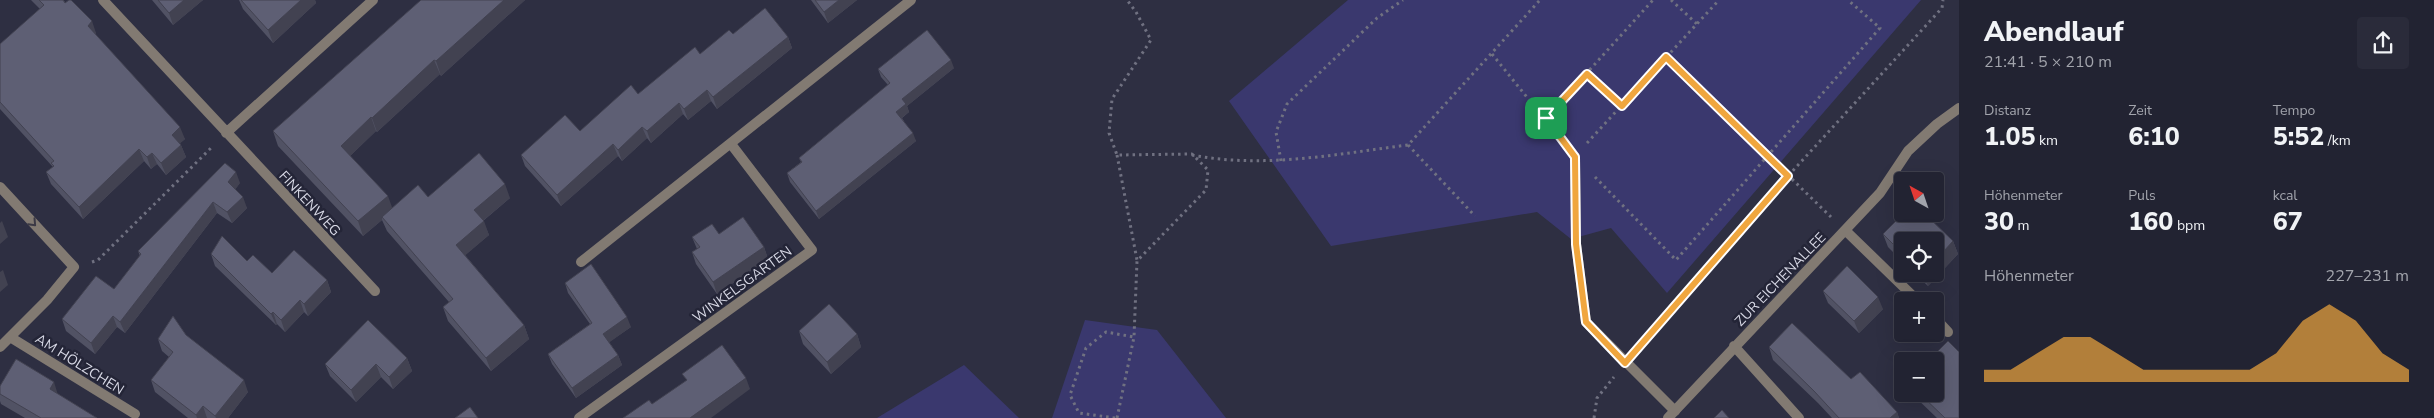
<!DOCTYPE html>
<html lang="de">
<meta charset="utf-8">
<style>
:root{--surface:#222332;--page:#2a2b3a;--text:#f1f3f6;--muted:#a2a4ac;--line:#3f404d;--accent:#f0a63e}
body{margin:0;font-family:"Nunito Sans",sans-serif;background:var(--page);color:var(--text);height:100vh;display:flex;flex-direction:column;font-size:19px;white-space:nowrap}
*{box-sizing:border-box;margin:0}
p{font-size:16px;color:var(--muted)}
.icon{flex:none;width:28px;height:28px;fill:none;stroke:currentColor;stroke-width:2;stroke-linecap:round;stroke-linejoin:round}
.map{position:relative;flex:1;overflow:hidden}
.details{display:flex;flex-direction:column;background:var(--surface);width:475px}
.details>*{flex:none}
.needle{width:32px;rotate:320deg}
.buttons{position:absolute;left:1894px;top:172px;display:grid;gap:10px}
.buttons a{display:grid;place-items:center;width:50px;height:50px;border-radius:5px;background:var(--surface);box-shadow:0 5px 20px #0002,0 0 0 1px var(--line);font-size:25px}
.pin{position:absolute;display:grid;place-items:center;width:42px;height:42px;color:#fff;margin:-21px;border-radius:10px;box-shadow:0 2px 8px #0006}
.round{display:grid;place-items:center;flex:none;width:52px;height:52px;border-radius:5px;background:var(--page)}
.head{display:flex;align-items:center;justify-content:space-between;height:85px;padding:0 25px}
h1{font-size:28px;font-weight:800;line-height:38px}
.stats{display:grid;grid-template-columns:repeat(3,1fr);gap:8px;height:85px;padding:5px 25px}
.stats div{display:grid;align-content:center}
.stats b{font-size:25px;font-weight:800}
.stats small{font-size:14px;font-weight:400}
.stats p{font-size:14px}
.chart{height:140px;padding:10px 25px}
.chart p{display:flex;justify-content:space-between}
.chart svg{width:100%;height:90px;margin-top:5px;fill:var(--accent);opacity:.7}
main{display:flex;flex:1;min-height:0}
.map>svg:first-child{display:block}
.green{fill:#3a386e}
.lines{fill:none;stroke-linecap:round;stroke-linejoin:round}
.path{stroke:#707181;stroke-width:3;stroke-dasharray:2.5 4;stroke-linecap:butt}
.lane{stroke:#827a72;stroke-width:10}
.street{stroke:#827a72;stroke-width:10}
.wall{fill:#515264}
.shaded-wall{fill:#424251}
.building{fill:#5e5f74;stroke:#424251}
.oneway{stroke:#3c3a46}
.route-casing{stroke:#fff;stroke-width:10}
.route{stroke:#f0a63e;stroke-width:6}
.labels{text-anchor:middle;stroke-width:5;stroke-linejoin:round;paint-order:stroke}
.street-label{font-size:14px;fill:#d7d8e5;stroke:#242537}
</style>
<main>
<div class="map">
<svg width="1959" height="418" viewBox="0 0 1959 418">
<rect width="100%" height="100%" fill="#2e2f42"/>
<path class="green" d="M1348 0H1921L1667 293 1611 228 1571 239 1537 212 1331 246 1229 101Z
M1085 320 1157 330 1226 418H1052Z
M964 365 1019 418H877Z"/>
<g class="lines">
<path class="path" d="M1671 0 1697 24
M1492 54 1564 143
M1666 57 1831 217
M1587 74 1622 106
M1546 118 1653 0
M1587 143 1719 0
M1408 145 1475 216
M1117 155 1137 260
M1192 155C1264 169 1336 154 1408 145L1540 0
M1281 161 1276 132 1287 104 1377 18 1403 0
M1595 177 1676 260 1880 28 1848 0
M92 262 98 260 213 146
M1639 347 1788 176 1942 8 1943 0
M1115 418 1079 413 1070 395 1086 348 1106 332 1134 337
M1117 418 1134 337 1137 261 1206 190 1208 170 1192 154 1117 155 1109 133 1112 99 1151 40 1136 12 1127 0
M1594 418 1597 398 1614 377"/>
<path class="lane" d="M1575 157 1576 244 1586 322 1675 411"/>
<path class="street" d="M103 0 375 291
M226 133 373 0
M0 187 74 267 47 300 0 347
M1846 231 1918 301
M581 262 911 0
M1935 318 1948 332
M10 337 135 414
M1734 346 1799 418
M579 418 812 250 731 144
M1668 418 1880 193 1908 151 1937 124 1959 108"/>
</g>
<path class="wall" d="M31 0H63L96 33 95 34 185 139 180 143 186 157 166 175 157 164 151 169 144 161 83 219 51 184 46 172 53 167 52 166 0 109V44L40 9Z
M152 0H203L173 25Z
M239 0H315L316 3 273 43 243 9Z
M421 0H525L441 76 440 74 377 132 376 131 350 156 392 208 428 197 510 198 483 221 489 235 465 255 524 325 529 339 491 371 448 321 443 307 449 302 387 231 382 220 363 236 278 146 273 131Z
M811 0H857L828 23Z
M733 34 788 37 792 48 717 109 711 101 688 120 683 114 651 143 647 138 622 161 618 156 561 206 525 166 521 155 580 131 700 54Z
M954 68 907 106 909 112 902 118 916 141 819 219 790 182 787 173 801 162 799 158 888 85 881 77 878 69Z
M240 183 235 189 247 208 232 223 217 213 125 333 117 327 95 354 66 331 62 319 114 289 140 256 138 251Z
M719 234 764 247 768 259 717 294 696 264 692 252 697 249 692 237Z
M1883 234 1953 241 1958 254 1928 286 1915 274H1935L1902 241V261L1888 247Z
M211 254 247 261 272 273 327 280 331 292 308 316 304 312 285 332 277 324 276 325 215 266Z
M565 283 631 327 609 342 618 355 622 365 576 398 552 364 548 354 590 324 568 293Z
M1823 291 1883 309 1859 333 1828 303Z
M799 331 857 334 861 347 831 374 803 344Z
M186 335 248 392 228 418H188L155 392 151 380 169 357 162 351 158 339Z
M1769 347 1851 379 1897 412 1899 418H1832L1818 403 1773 360Z
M407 358 412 371 393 389 381 377 356 402 330 376 325 364Z
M0 386 58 394 97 418H25L1 404 0 401Z
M1912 394H1935L1959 418H1937Z"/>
<path class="shaded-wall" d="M184 0H203L173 25 169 13Z
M301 0H315L316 3 273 43 268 30Z
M504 0H525L441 76 436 61Z
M839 0H857L828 23 824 12Z
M92 21 96 33 92 38 88 26Z
M788 37 792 48 717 109 713 97Z
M434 60 440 74 377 132 372 118Z
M951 60 954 68 907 106 909 112 899 120 896 112 902 99Z
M707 90 711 101 688 120 684 109Z
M679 103 683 114 651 143 647 131Z
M371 117 376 131 346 160 341 146Z
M180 127 185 139 176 147 172 135Z
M642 127 647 138 622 161 618 150Z
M913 133 916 141 819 219 816 211Z
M613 144 618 156 561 206 557 195Z
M181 145 186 157 166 175 161 163Z
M139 149 144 161 83 219 79 207Z
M152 153 157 164 151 169 147 157Z
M236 172 240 183 232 194 228 182Z
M505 184 510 198 479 224 474 210Z
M388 196 393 210 382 217V220L363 236 358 221Z
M243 197 247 208 232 223 227 212Z
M213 202 217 213 125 333 120 322Z
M2 221 8 237 0 244V223Z
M484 221 489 235 461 259 456 245Z
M1953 241 1958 254 1928 286 1923 274H1935V261Z
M764 247 768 259 717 294 713 282Z
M3 270 8 285 0 292V272Z
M327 280 331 292 308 316 304 304Z
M1878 297 1883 309 1859 333 1854 321Z
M300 300 304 312 285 332 281 320Z
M273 312 277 324 276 325 271 314Z
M113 316 117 327 95 354 91 343Z
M627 317 631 327 607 344 603 334Z
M524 325 529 339 491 371 486 358Z
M857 334 861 347 831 374 827 362Z
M618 355 622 365 576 398 572 388Z
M407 358 412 371 393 389 389 377Z
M376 364 381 377 356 402 351 390Z
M746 378 750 389 711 418H690Z
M244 380 248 392 228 418H216L215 416Z
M54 382 58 395 50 389Z
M203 406 207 418H197L196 415Z
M1897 412 1899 418H1890Z"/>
<path class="building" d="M39 0H63L65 3 69 0H71L92 21 88 26 180 127 172 135 181 145 161 163 152 153 147 157 139 149 79 207 46 172 54 166 51 163 54 161 0 102V44L44 5Z
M158 0H184L169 13Z
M241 0H301L268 30Z
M421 0H504L436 61 434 60 372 118 371 117 341 146 388 196 358 221 273 131Z
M815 0H839L824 12Z
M765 8 788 37 713 97 707 90 684 109 679 103 647 131 642 127 618 150 613 144 557 195 521 155 565 115 580 131 631 85 638 94 695 47 700 54 729 30 733 34Z
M927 30 951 60 902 99 906 104 896 112 913 133 816 211 787 173 802 162 799 158 890 83 878 69Z
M479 153 505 184 474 210 484 221 456 245 524 325 486 358 443 307 453 299 382 217 418 185 428 197Z
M225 163 236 172 228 182 243 197 227 212 213 202 120 322 113 316 91 343 62 319 96 276 114 289 141 254 138 251Z
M1903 214H1925L1953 241 1935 261V241H1902V253L1883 234Z
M743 217 764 247 713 282 692 252 700 247 692 237 712 224 719 234Z
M222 236 247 261 253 255 272 273 294 250 327 280 304 304 300 300 281 320 273 312 271 314 211 254Z
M591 264 627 317 603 334 618 355 572 388 548 354 592 323 565 283Z
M1847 266 1878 297 1854 321 1823 291Z
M829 304 857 334 827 362 799 331Z
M173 316 186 335 244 380 215 416 203 406 196 415 151 380 173 352 158 339Z
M368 320 407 358 389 377 376 364 351 390 325 364Z
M1792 323 1851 379 1860 372 1897 412 1890 418H1839L1814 391 1769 347Z
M1948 341 1959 352V418H1945L1920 394H1935V361H1928Z
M722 345 746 378 690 418H623L649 400 652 404 687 380 682 374Z
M16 359 54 382 50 389 97 418H41L0 394V386Z
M470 407 478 418H455Z
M1722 410 1729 418H1714Z"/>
<defs><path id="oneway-chevron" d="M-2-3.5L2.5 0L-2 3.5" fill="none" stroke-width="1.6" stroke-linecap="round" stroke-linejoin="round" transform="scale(1.25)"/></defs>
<use class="oneway" href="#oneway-chevron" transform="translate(33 223) rotate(47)"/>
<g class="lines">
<defs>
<path id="route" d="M1666 57 1788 176 1625 363 1586 322 1576 244 1575 157 1546 118 1587 74 1622 106Z"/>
</defs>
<use href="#route" class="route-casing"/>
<use href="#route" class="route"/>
</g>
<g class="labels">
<g class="street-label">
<text transform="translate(310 203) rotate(47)" y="5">FINKENWEG</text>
<text transform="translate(1780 279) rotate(-46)" y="5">ZUR EICHENALLEE</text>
<text transform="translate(742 284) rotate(-36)" y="5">WINKELSGARTEN</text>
<text transform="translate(80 364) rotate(32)" y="5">AM HÖLZCHEN</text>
</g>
</g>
</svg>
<div class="buttons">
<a><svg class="needle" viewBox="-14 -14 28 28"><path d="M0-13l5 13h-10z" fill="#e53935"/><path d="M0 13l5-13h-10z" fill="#a2a4ac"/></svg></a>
<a><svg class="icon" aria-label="locate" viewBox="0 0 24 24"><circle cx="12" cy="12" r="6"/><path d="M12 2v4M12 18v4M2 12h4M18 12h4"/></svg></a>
<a>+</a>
<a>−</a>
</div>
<div class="pin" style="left:1546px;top:118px;background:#1e9e55"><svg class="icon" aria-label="arrive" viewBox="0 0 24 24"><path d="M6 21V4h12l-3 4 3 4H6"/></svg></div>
</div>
<section class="details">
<div class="head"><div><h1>Abendlauf</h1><p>21:41 · 5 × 210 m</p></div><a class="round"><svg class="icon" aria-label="share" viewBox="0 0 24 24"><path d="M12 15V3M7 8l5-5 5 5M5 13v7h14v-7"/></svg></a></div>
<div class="stats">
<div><p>Distanz</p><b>1.05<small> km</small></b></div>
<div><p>Zeit</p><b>6:10</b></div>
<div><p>Tempo</p><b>5:52<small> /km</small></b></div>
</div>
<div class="stats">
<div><p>Höhenmeter</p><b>30<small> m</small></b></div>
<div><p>Puls</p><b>160<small> bpm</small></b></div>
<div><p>kcal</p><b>67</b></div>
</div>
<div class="chart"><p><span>Höhenmeter</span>227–231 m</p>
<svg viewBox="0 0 160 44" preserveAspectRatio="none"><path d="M0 44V38L10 38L20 30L30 22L40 22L50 30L60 38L70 38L80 38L90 38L100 38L110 30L120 14L130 6L140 14L150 30L160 38V44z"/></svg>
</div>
</section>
</main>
